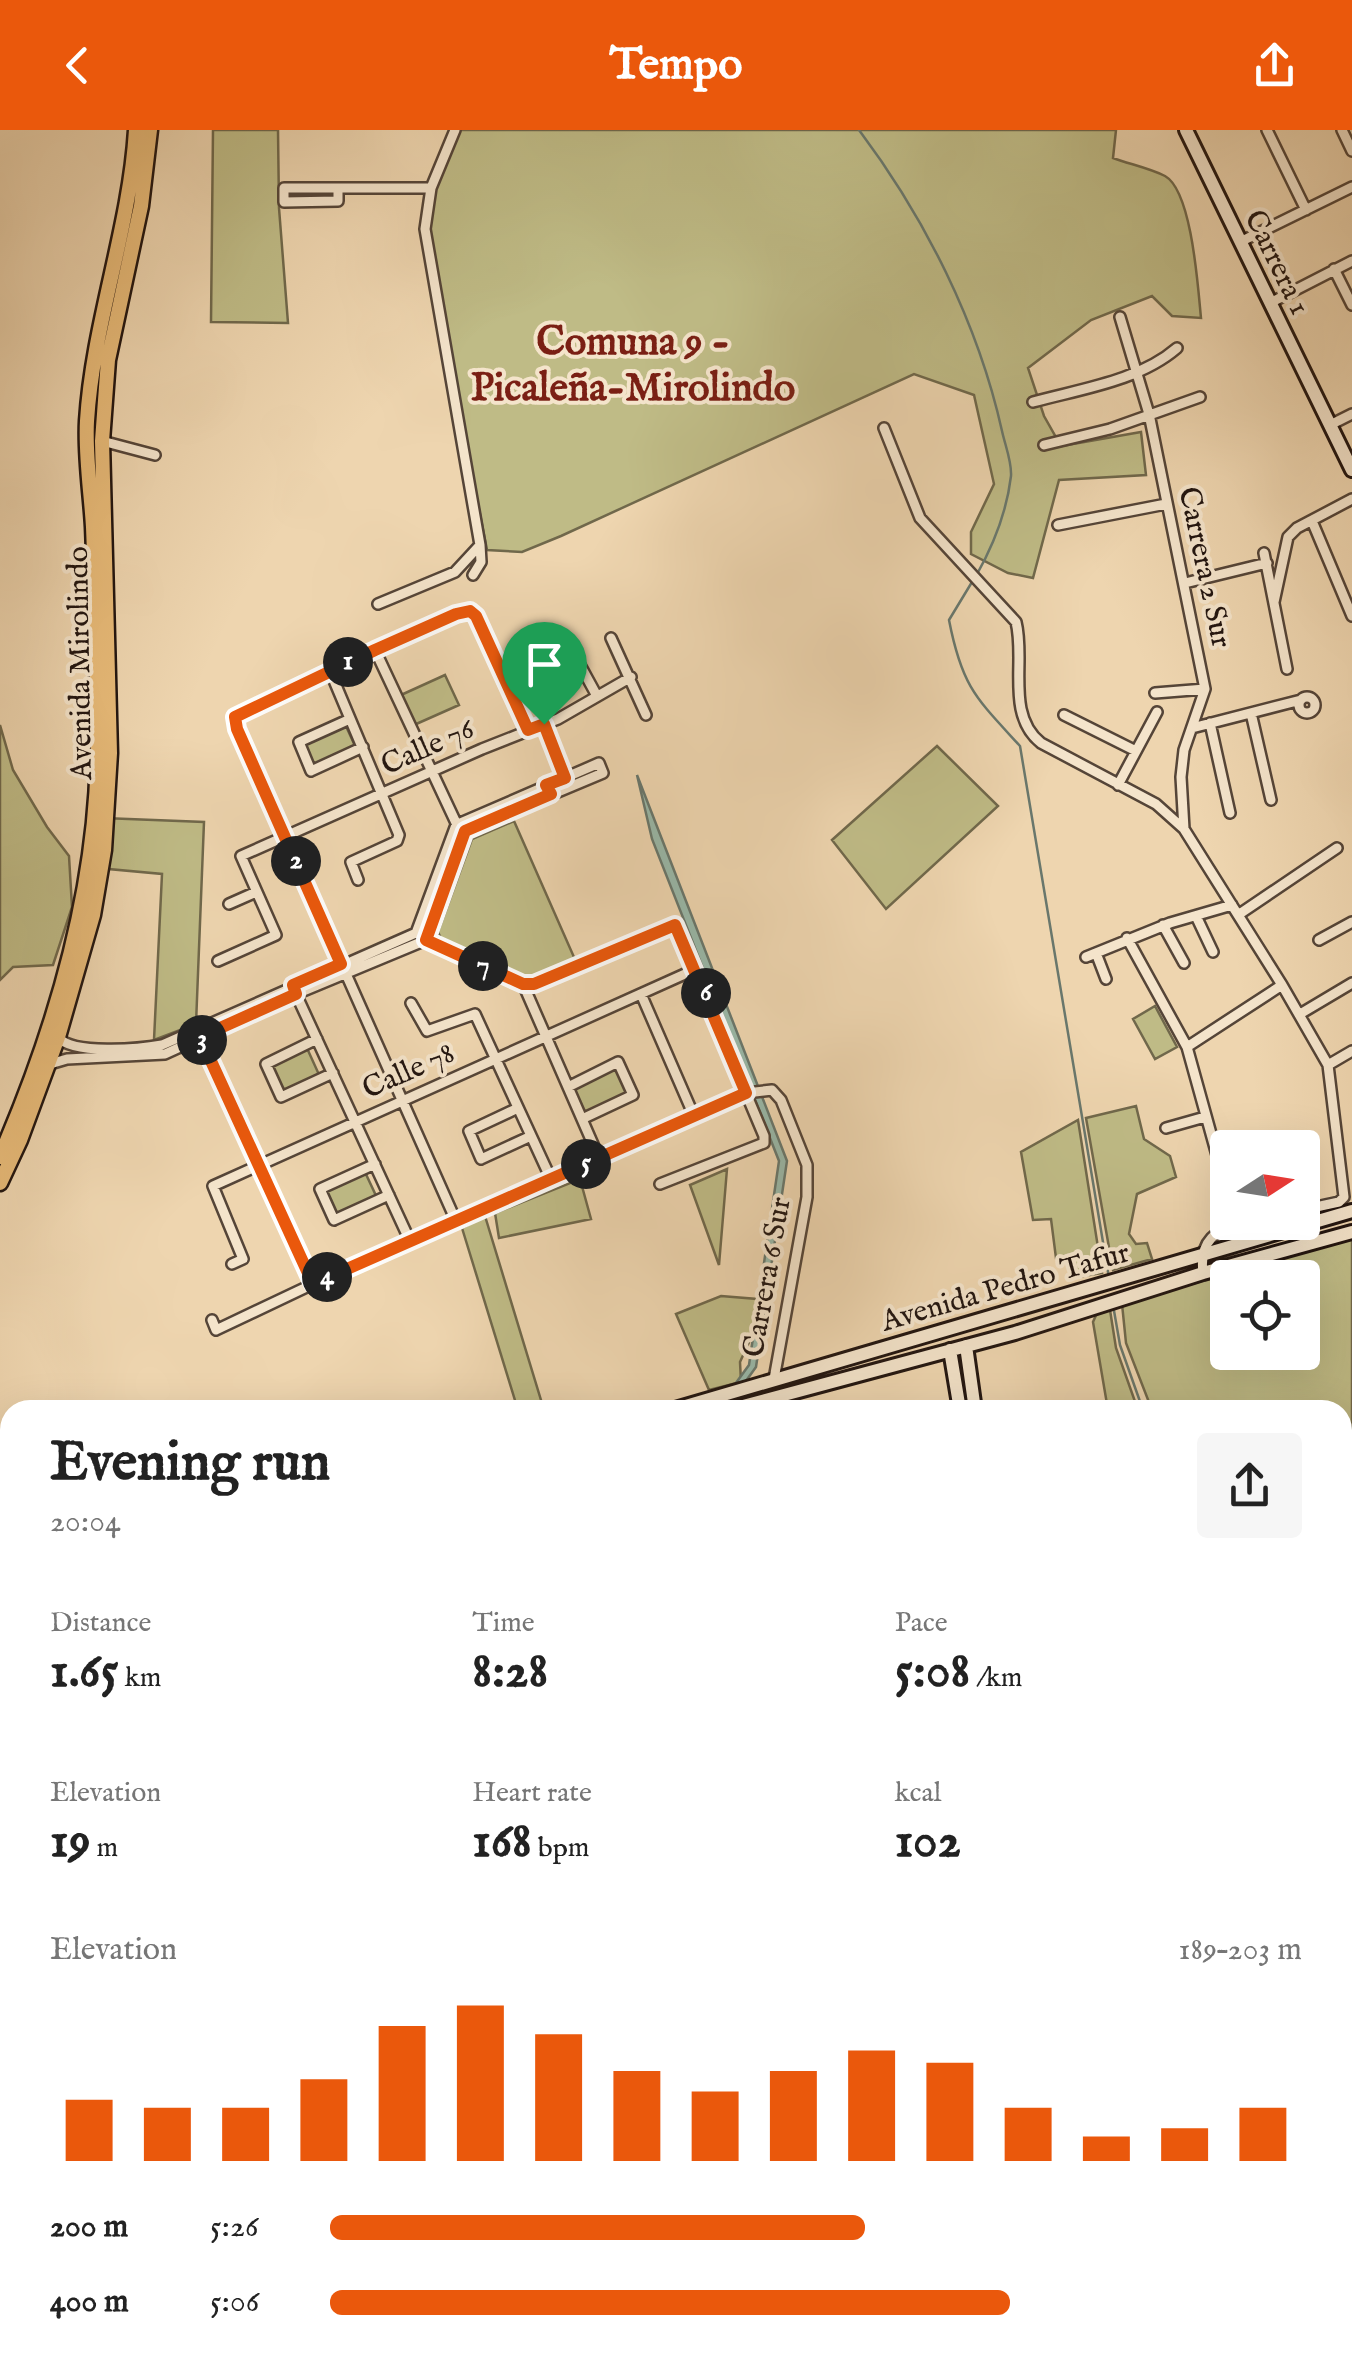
<!DOCTYPE html>
<meta charset="utf-8">
<style>
:root{--surface:#fff;--page:#f6f6f6;--text:#222;--muted:#767676;--accent:#ea580c}
body{margin:0;font-family:"IM FELL English",serif;background:var(--page);color:var(--text);height:100vh;display:flex;flex-direction:column;font-size:38px;white-space:nowrap}
*{box-sizing:border-box;margin:0}
p{font-size:32px;color:var(--muted)}
.icon{flex:none;width:55px;height:55px;fill:none;stroke:currentColor;stroke-width:2;stroke-linecap:round;stroke-linejoin:round}
.map{position:relative;flex:1;overflow:hidden}
.sheet{position:absolute;left:0px;top:1270px;width:1352px;height:960px;display:flex;flex-direction:column;background:var(--surface);border-radius:30px 30px 0 0;box-shadow:0 10px 40px #0002}
.sheet>*{flex:none}
.needle{width:65px;rotate:78deg}
.tools{position:absolute;left:1210px;top:1000px;display:grid;gap:20px}
.tools a{display:grid;place-items:center;width:110px;height:110px;border-radius:10px;background:var(--surface);box-shadow:0 10px 40px #0002;font-size:50px}
.pin{position:absolute;display:grid;place-items:center;width:85px;height:85px;color:#fff;margin:-102px -42px;border-radius:50% 50% 50% 0;rotate:-45deg;box-shadow:0 0 10px #0007}
.pin .icon{rotate:45deg}
.km{position:absolute;width:50px;height:50px;margin:-25px;border-radius:50%;background:#222;color:#fff;font-size:28px;line-height:50px;text-align:center}
.round{display:grid;place-items:center;flex:none;width:105px;height:105px;border-radius:10px;background:var(--page)}
.summary{display:flex;align-items:center;justify-content:space-between;height:170px;padding:0 50px}
h1{font-size:55px;font-weight:700;line-height:75px}
.figures{display:grid;grid-template-columns:repeat(3,1fr);gap:15px;height:170px;padding:10px 50px}
.figures div{display:grid;align-content:center}
.figures b{font-size:50px;font-weight:700}
.figures small{font-size:28px;font-weight:400}
.figures p{font-size:28px}
.chart{height:280px;padding:20px 50px}
.chart p{display:flex;justify-content:space-between}
.chart svg{width:100%;height:180px;margin-top:10px;stroke:var(--accent);stroke-width:6}
ul{padding:0 50px;list-style:none;font-size:32px}
li{display:grid;grid-template-columns:160px 120px 1fr;align-items:center;height:75px}
li i{height:25px;border-radius:12px;background:var(--accent)}
header{display:flex;justify-content:space-between;align-items:center;height:130px;padding:0 50px;background:var(--accent);color:#fff;font-size:45px;font-weight:700}
.map>svg:first-child{display:block}
.green{fill:#bfbb86;stroke:#70684b;stroke-width:2.5;fill-rule:evenodd}
.water{fill:#99b9aa;stroke:#69776c;stroke-width:2.5}
.lines{fill:none;stroke-linecap:round;stroke-linejoin:round}
.stream{stroke:#69776c;stroke-width:2.5}
.street-casing{stroke:#554538;stroke-width:14}
.secondary-casing{stroke:#221510;stroke-width:18}
.primary-casing{stroke:#221510;stroke-width:19}
.street{stroke:#f4e4cb;stroke-width:9}
.secondary{stroke:#f4e4cb;stroke-width:12}
.primary{stroke:#e7ba78;stroke-width:14}
.route-casing{stroke:#fff;stroke-width:20}
.route{stroke:#ea580c;stroke-width:12}
.labels{text-anchor:middle;stroke-width:8;stroke-linejoin:round;paint-order:stroke}
.street-label{font-size:30px;fill:#221510;stroke:#f4e4cb}
.district-label{font-size:40px;font-weight:bold;fill:#7a1f14;stroke:#f4e4cb}
</style>
<header><svg class="icon" aria-label="back" viewBox="0 0 24 24"><path d="M15 5l-7 7 7 7"/></svg>Tempo<svg class="icon" aria-label="share" viewBox="0 0 24 24"><path d="M12 15V3M7 8l5-5 5 5M5 13v7h14v-7"/></svg></header>
<div class="map">
<svg width="1352" height="2230" viewBox="0 0 1352 2230">
<rect width="100%" height="100%" fill="#eed5af"/>
<filter id="stains"><feTurbulence type="fractalNoise" baseFrequency=".002" numOctaves="4"/><feColorMatrix values="0 0 0 0 .2 0 0 0 0 .09 0 0 0 0 .02 0 0 0 .5 -.17"/></filter>
<radialGradient id="worn" r=".72"><stop offset=".6" stop-color="#630" stop-opacity="0"/><stop offset="1" stop-color="#630" stop-opacity=".3"/></radialGradient>
<path class="green" d="M213 0H278L279 78 288 193 211 192Z
M460 0H1116L1113 28C1129 34 1149 38 1165 46 1192 61 1198 158 1201 188L1172 186 1152 166 1091 190 1028 238 1044 286 1061 316 1141 302 1146 345 1059 350 1033 448 1008 443 971 424V402L994 354 974 265 914 244 561 406 522 422 487 420 446 210 428 99 433 66 445 27Z
M445 545 459 575 414 595 401 565Z
M345 594 356 618 312 639 301 614Z
M0 595 13 640 47 697 69 726 72 777 53 835 13 837 0 850Z
M937 616 998 676 886 779 832 710Z
M103 688 204 692 196 894 154 910 162 744 98 738Z
M514 691 577 834 532 851 445 817 438 802 472 709Z
M1155 876 1177 917 1155 929 1133 889Z
M306 916 321 949 281 967 266 934Z
M618 935 631 964 585 986 572 960Z
M1136 976 1144 1009 1170 1026 1176 1047 1137 1064 1129 1104 1136 1114 1147 1113 1152 1129 1113 1140 1086 988Z
M1078 990 1102 1143 1077 1147 1072 1124 1056 1128 1051 1089 1033 1090 1021 1022Z
M727 1039 719 1135 690 1055Z
M364 1040 378 1070 334 1090 320 1059Z
M580 1049 591 1089 499 1108 495 1083Z
M485 1086 544 1280H518L462 1098Z
M1352 1108V1361L1343 1363 1342 1280H1152L1126 1213 1122 1174ZM1228 1148H1302V1222H1228Z
M721 1166 757 1169 755 1199 740 1232 741 1252 709 1260 676 1184Z
M1110 1180 1116 1218 1138 1280H1108L1093 1192 1097 1183Z
M316 2220H713L650 2230H318Z"/>
<path class="water" d="M637 645 787 1031 756 1237 733 1269V1280H725V1268L749 1235 779 1031 652 709Z"/>
<g class="lines">
<path class="stream" d="M859 0C925 88 978 193 1002 301 1005 315 1012 332 1011 346 1007 380 993 416 976 446
M972 452 949 490C962 557 976 568 1020 616L1109 1148
M1113 1175 1120 1215 1143 1280
M1342 1935 1352 1946"/>
<defs>
<path id="street" d="M455 0 431 58 425 99 480 415 481 432 473 445
M1267 0 1306 80
M1342 0 1352 21
M338 58V71L284 72V58H431
M1240 112 1352 57
M1334 139 1352 175
M1270 173 1352 131
M1120 187 1149 284 1205 559 1184 620 1181 647 1184 699
M1033 272C1080 259 1139 251 1177 218
M1330 295 1352 284
M884 298 920 388 1016 492C1026 531 1005 584 1041 613L1156 674 1184 699 1282 855 1328 935 1344 1067 1339 1072 1302 1080
M102 311 155 325
M1044 315 1110 299 1200 267
M1312 391 1352 486
M1058 395 1166 374
M1264 423 1287 539
M1185 453 1267 433
M1274 472 1288 407 1297 398 1352 369
M378 474 455 442 480 415
M611 508 646 585
M375 520 458 697
M574 524 597 566
M330 541 399 705 397 711 351 732 358 750
M1155 563 1205 559
M1299 575a8 8 0 1 1 16 0a8 8 0 1 1-16 0Z
M1251 583 1271 670
M1064 585 1136 621
M350 589 299 612 311 641 363 617
M1210 593 1230 683
M544 594 565 647
M1192 598 1301 570
M1118 655 1157 582
M229 774 256 762
M1238 785 1337 718
M1196 786 1213 822
M1163 795 1184 833
M416 803 523 854H535L675 795 764 1006V1013L660 1054
M416 803 456 695 599 633 603 643 465 701
M1127 808 1187 917 1228 1065
M426 810 465 701
M1319 810 1352 792
M1096 823 1106 849
M1086 827 1170 793 1232 775
M218 831 276 805 241 726 482 619 558 589 631 547
M523 854 599 1028
M295 862 410 1111
M641 864 694 986
M411 873 427 901 475 884 551 1049
M1300 884 1352 853
M58 907C72 925 140 919 162 915L416 803
M200 907 313 1154
M317 909 266 934 281 967 333 943
M1187 917 1282 855
M50 934 67 929 165 924 296 864 426 810
M1328 935 1352 921
M568 957 618 932 633 965 582 989
M518 978 469 1001 481 1029 531 1006
M1166 998 1205 987
M375 1034 320 1059 334 1090 389 1065
M456 1091 237 599 235 587 375 520 456 484 470 481 476 486 528 600
M232 1134 243 1129 213 1056 696 839
M1203 1143C1199 1111 1215 1099 1246 1092
M212 1190 216 1200 313 1154 746 963 772 960 781 970 807 1035V1067L774 1249
M1342 1416 1352 1432
M1342 1455 1352 1449
M1342 1504 1352 1498
M0 1620 10 1596
M1342 1653 1352 1654
M1342 1702 1352 1704
M1342 1742 1352 1744
M1342 1799 1352 1800
M1342 1864 1352 1860
M1313 2230 1338 2220"/>
<path id="secondary" d="M1186 0 1352 340
M966 1216 975 1280
M950 1220 960 1280
M672 1280 1352 1081
M728 1280 1015 1203 1203 1143 1352 1102
M0 1474 10 1471
M0 1494 10 1491
M259 2220 263 2230
M282 2220 286 2230
M1295 2220 1299 2230
M1312 2220 1315 2230"/>
<path id="primary" d="M0 1027C57 896 99 753 98 609 97 539 96 468 93 397 91 362 85 326 87 291 93 193 130 98 136 0
M0 1053 20 1010 58 907 93 785 104 720 110 623 102 311 108 230 141 76 150 0"/>
</defs>
<use href="#street" class="street-casing"/>
<use href="#secondary" class="secondary-casing"/>
<use href="#primary" class="primary-casing"/>
<use href="#street" class="street"/>
<use href="#secondary" class="secondary"/>
<use href="#primary" class="primary"/>
</g>
<g class="lines">
<defs>
<path id="route" d="M470 481 476 486 528 600 544 594 565 648 546 655 551 664 465 701 426 810 523 854H534L675 795 746 963 313 1154 200 907 296 864 293 855 341 834 237 599 235 587 375 520 456 484Z"/>
</defs>
<use href="#route" class="route-casing"/>
<use href="#route" class="route"/>
</g>
<g class="labels">
<g class="street-label">
<text transform="translate(1278 132) rotate(64)" y="10">Carrera 1</text>
<text transform="translate(1206 437) rotate(78)" y="10">Carrera 2 Sur</text>
<text transform="translate(79 533) rotate(-91)" y="10">Avenida Mirolindo</text>
<text transform="translate(427 616) rotate(-24)" y="10">Calle 76</text>
<text transform="translate(408 940) rotate(-24)" y="10">Calle 78</text>
<text transform="translate(766 1147) rotate(-80)" y="10">Carrera 6 Sur</text>
<text transform="translate(1005 1156) rotate(-16)" y="10">Avenida Pedro Tafur</text>
</g>
<g class="district-label">
<text x="633" y="224">Comuna 9 -<tspan x="633" dy="46">Picaleña-Mirolindo</tspan></text>
</g>
</g>
<rect width="100%" height="100%" filter="url(#stains)"/>
<rect width="100%" height="100%" fill="url(#worn)"/>
</svg>
<div class="tools">
<a><svg class="needle" viewBox="-14 -14 28 28"><path d="M0-13l5 13h-10z" fill="#e53935"/><path d="M0 13l5-13h-10z" fill="#767676"/></svg></a>
<a><svg class="icon" aria-label="locate" viewBox="0 0 24 24"><circle cx="12" cy="12" r="6"/><path d="M12 2v4M12 18v4M2 12h4M18 12h4"/></svg></a>
</div>
<div class="pin" style="left:544px;top:594px;background:#1e9e55"><svg class="icon" aria-label="arrive" viewBox="0 0 24 24"><path d="M6 21V4h12l-3 4 3 4H6"/></svg></div>
<b class="km" style="left:348px;top:532px">1</b>
<b class="km" style="left:296px;top:731px">2</b>
<b class="km" style="left:202px;top:910px">3</b>
<b class="km" style="left:327px;top:1147px">4</b>
<b class="km" style="left:586px;top:1034px">5</b>
<b class="km" style="left:706px;top:863px">6</b>
<b class="km" style="left:483px;top:836px">7</b>
<section class="sheet">
<div class="summary"><div><h1>Evening run</h1><p>20:04</p></div><a class="round"><svg class="icon" aria-label="share" viewBox="0 0 24 24"><path d="M12 15V3M7 8l5-5 5 5M5 13v7h14v-7"/></svg></a></div>
<div class="figures">
<div><p>Distance</p><b>1.65<small> km</small></b></div>
<div><p>Time</p><b>8:28</b></div>
<div><p>Pace</p><b>5:08<small> /km</small></b></div>
</div>
<div class="figures">
<div><p>Elevation</p><b>19<small> m</small></b></div>
<div><p>Heart rate</p><b>168<small> bpm</small></b></div>
<div><p>kcal</p><b>102</b></div>
</div>
<div class="chart"><p><span>Elevation</span>189–203 m</p>
<svg viewBox="0 0 160 44" preserveAspectRatio="none"><path d="M5 44V29M15 44V31M25 44V31M35 44V24M45 44V11M55 44V6M65 44V13M75 44V22M85 44V27M95 44V22M105 44V17M115 44V20M125 44V31M135 44V38M145 44V36M155 44V31"/></svg>
</div>
<ul>
<li><b>200 m</b>5:26<i style="width:55%"></i></li>
<li><b>400 m</b>5:06<i style="width:70%"></i></li>
</ul>
</section>
</div>
